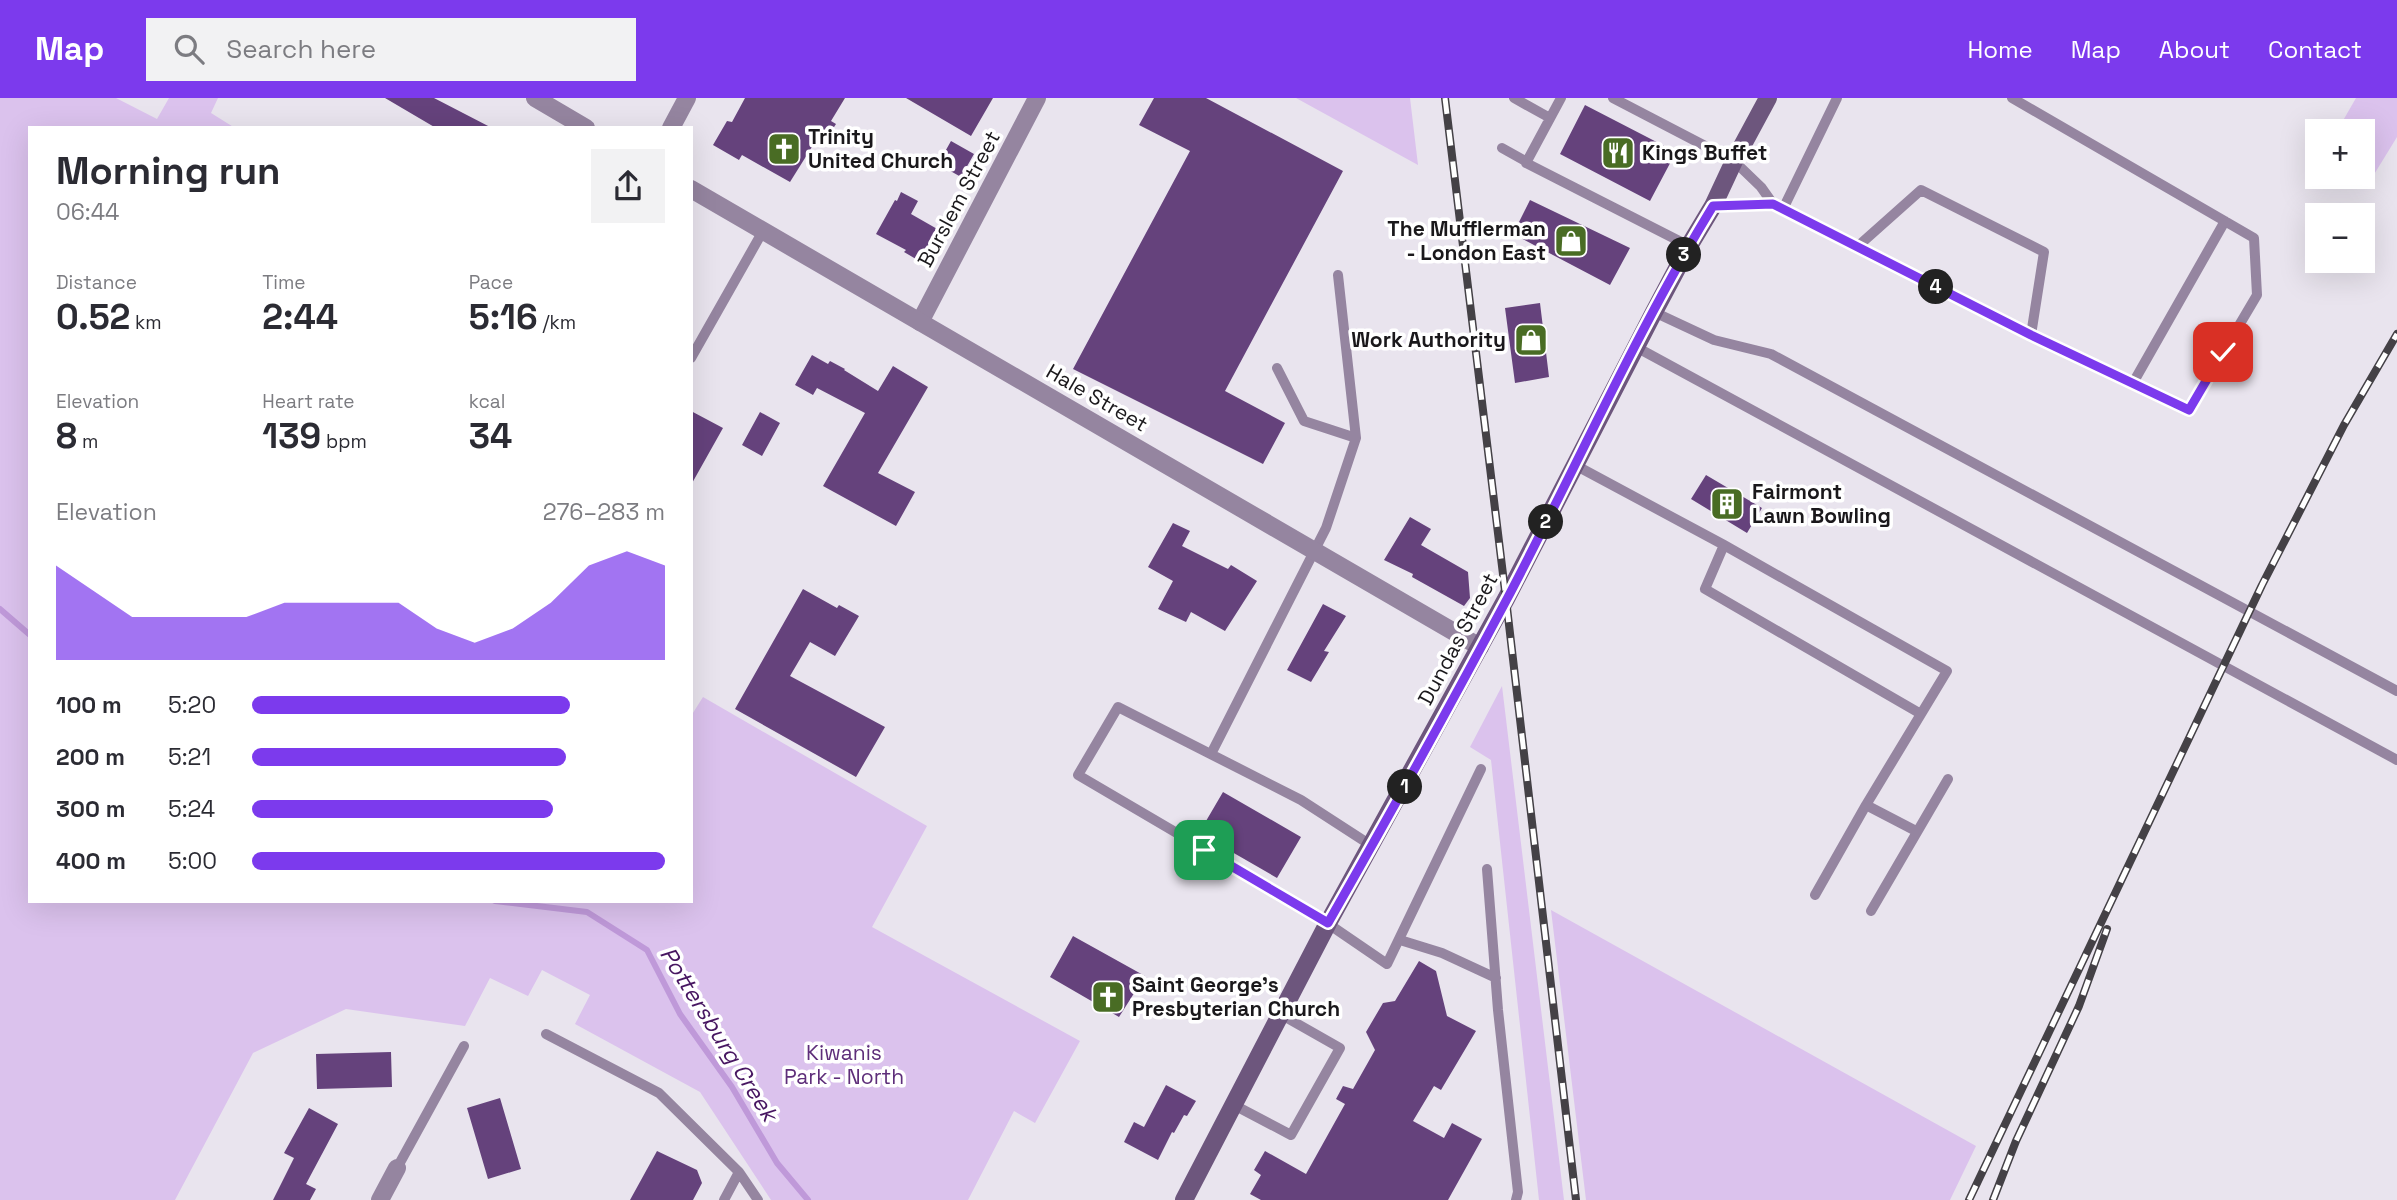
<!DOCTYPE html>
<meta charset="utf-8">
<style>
:root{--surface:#fff;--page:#f2f2f3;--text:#2b2b33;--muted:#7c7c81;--accent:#7c3aed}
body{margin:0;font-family:"Space Grotesk",sans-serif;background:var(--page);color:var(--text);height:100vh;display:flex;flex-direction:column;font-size:26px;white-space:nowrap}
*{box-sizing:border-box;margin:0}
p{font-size:23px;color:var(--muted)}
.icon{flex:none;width:38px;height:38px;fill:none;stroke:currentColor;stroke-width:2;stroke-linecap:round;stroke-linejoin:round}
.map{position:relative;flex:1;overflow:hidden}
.side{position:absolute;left:28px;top:28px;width:665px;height:777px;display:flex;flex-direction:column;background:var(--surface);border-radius:0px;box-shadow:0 7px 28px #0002}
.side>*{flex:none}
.tools{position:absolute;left:2305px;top:21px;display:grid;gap:14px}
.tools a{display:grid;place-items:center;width:70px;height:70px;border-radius:0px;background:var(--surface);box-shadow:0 7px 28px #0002;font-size:35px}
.pin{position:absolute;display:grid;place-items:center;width:60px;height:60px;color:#fff;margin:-30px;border-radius:14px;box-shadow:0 4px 10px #0006}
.km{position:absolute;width:35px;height:35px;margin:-18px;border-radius:50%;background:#222;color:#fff;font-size:19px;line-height:35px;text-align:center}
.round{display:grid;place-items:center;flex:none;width:74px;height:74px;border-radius:0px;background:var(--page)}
.head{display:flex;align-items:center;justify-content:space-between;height:119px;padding:0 28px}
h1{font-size:38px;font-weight:700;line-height:52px}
.figures{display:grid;grid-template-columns:repeat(3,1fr);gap:10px;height:119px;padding:7px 28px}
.figures div{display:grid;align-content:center}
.figures b{font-size:35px;font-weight:700}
.figures small{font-size:19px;font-weight:400}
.figures p{font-size:19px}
.chart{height:196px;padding:14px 28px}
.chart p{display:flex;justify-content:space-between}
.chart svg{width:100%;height:126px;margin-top:7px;fill:var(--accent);opacity:.7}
ul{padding:0 28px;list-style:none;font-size:23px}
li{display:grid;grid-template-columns:112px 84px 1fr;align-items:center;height:52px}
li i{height:18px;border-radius:9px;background:var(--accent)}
header{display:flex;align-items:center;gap:42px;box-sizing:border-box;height:98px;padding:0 35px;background:var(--accent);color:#fff}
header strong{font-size:33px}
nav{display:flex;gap:38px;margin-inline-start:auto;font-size:24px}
.search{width:490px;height:63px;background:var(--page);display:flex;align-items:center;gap:18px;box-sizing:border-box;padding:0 24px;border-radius:0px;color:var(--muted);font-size:26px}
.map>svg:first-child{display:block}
.green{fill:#dbc2ed}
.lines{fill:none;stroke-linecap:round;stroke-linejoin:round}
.stream{stroke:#bf99d9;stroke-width:6}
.building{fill:#65427c}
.service{stroke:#9585a0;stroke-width:10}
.minor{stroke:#9585a0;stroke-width:18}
.tertiary{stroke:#9585a0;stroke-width:18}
.secondary{stroke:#6d567d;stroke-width:18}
.rail-casing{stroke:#444146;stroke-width:8}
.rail{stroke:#fff;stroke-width:5;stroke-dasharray:16;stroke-linecap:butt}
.route-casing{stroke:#fff;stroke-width:14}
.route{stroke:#7c3aed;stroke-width:9}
.labels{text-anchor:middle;stroke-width:7;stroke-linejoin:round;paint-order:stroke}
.poi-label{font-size:21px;font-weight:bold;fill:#1a181b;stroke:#fff;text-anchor:start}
.street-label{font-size:21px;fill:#1a181b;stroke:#fff}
.park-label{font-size:21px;fill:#5e2e7a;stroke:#fff}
.water-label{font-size:23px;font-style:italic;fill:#471661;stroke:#fff}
</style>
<header>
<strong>Map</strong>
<div class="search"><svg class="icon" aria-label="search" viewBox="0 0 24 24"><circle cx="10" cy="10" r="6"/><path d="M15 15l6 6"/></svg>Search here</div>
<nav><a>Home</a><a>Map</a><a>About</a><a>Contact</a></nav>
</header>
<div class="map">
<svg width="2397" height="1102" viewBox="0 0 2397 1102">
<rect width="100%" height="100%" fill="#e9e4ee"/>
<path class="green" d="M0 0H116L157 21 169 0H218L211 15 235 30H30V803H691V618L703 599 927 728 872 829 1080 943 1035 1025 1014 1013 968 1102H771L700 994 575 926 590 897 542 872 528 898 490 880 465 928 346 911 253 955 175 1102H0Z
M1296 0H1410L1418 67Z
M2356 0H2397V39L2370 83 2363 79 2362 33H2337Z
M1502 588 1564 1102H1539L1491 662 1470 649Z
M1551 812 1976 1048 1950 1102H1586Z"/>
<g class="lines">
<path class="stream" d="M0 511 30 537
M495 803 587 814 647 852 680 916 732 989 777 1065 808 1102"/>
</g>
<path class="building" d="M385 0H434L492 30H436Z
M745 0H845L831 23 836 26 827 40 820 36 790 84 742 57 739 62 713 47 727 23 732 24Z
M906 0H993L971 38Z
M1154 0H1206L1343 73 1225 293 1285 325 1263 366 1073 271 1190 53 1139 27Z
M1585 7 1676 54 1650 103 1560 56Z
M951 43 974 56 961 79 938 66Z
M901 94 918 103 911 116 939 132 921 164 904 154 906 152 876 136 895 102 897 103Z
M1530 102 1630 150 1610 187 1513 136Z
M1540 205 1549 279 1515 285 1505 210Z
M812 257 828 266 830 263 845 271 844 272 878 293 893 268 928 289 878 375 915 394 896 428 823 388 865 315 817 290 813 297 795 287Z
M691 313 723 330 691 387Z
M760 314 780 325 762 358 742 347Z
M1706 377 1762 410 1747 435 1691 401Z
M1410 419 1431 431 1421 447 1468 474 1470 500 1464 508 1412 479 1413 476 1384 462Z
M1173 425 1190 433 1182 448 1228 471 1231 467 1257 483 1225 533 1191 514 1186 524 1158 511 1173 483 1148 469Z
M803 491 837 510 839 507 859 518 835 558 810 544 790 578 885 629 856 679 735 611Z
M1323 506 1346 518 1324 553 1329 554 1311 584 1287 572Z
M1223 694 1301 739 1277 780 1199 735Z
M1073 838 1145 878 1119 919 1050 879Z
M1419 863 1436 873 1447 918 1476 933 1441 992 1434 988 1413 1023 1444 1040 1452 1025 1482 1041 1448 1102H1261L1250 1096 1261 1077 1254 1072 1265 1053 1306 1076 1345 1006 1336 1001 1343 988 1353 991 1375 952 1366 934 1383 905 1395 903Z
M391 954 392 989 317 991 316 956Z
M1166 987 1196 1003 1187 1018 1184 1017 1174 1035 1172 1034 1158 1062 1124 1044 1134 1024 1144 1029Z
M500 1000 521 1071 488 1081 467 1010Z
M309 1010 338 1026 306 1086 316 1091 310 1102H273L294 1060 284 1055Z
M657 1053 697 1072 702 1085 693 1102H630Z"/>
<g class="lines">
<path class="service" d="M1514 0 1550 20
M1561 0 1526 65 1689 148
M1613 0 1734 63 1761 89 1773 106 2031 237 2189 312 2257 197 2254 140 2012 0
M1502 50 1527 64
M1713 108 1773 106
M1783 111 1837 0
M1857 149 1921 92 2044 154 2031 237
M1654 214 1714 242 1771 256 2397 593
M1636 249 2397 662
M691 260 763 133
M1277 270 1304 323 1356 340
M2133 285 2225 123
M1575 367 1724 447 1947 573 1866 707 1815 797
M1724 447 1705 491 1921 616
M1211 656 1326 430 1356 340 1338 177
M1866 707 1916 733
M1372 748 1301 702 1118 609 1078 677 1308 812 1387 866 1481 671
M1487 771 1498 912 1518 1094 1516 1102
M1871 813 1948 681
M1400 842 1442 855 1496 880
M546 936 659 995 739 1074 724 1102
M1234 1007 1291 1037 1340 950 1280 916
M397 1070 464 948
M739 1074 758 1102"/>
<path class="minor" d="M671 30 687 0
M920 224 1037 0
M380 1102 397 1070"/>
<path class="tertiary" d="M535 0 586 30
M691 91 1480 549"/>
<path class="secondary" d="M1184 1102 1328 825 1506 501 1654 214 1689 148 1713 108 1734 63 1768 0"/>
<defs>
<path id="rail" d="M1445 0 1506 501 1576 1102
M1969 1102 2262 487 2344 327 2397 236
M1993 1102 2016 1043 2079 908 2107 831"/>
</defs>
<use href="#rail" class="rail-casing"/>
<use href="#rail" class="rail"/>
</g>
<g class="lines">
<defs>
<path id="route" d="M1204 752 1328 825C1389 718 1449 610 1507 501 1576 370 1636 234 1713 108L1773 106 2031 237 2189 312 2223 254"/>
</defs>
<use href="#route" class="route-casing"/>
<use href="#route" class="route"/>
</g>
<defs>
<symbol id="church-square" viewBox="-11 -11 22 22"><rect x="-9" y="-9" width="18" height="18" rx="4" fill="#496c24" stroke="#fff"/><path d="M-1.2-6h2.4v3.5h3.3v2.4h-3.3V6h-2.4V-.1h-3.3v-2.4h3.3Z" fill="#fff"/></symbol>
<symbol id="restaurant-square" viewBox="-11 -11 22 22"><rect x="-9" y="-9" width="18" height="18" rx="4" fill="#496c24" stroke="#fff"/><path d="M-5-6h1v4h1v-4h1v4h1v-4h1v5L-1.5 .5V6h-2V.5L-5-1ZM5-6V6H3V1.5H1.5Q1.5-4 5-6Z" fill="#fff"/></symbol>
<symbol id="shop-square" viewBox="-11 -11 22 22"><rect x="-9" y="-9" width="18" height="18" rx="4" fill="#496c24" stroke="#fff"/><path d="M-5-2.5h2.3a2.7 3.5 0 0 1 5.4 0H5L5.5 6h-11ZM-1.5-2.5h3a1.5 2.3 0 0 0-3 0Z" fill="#fff"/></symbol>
<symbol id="building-square" viewBox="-11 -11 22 22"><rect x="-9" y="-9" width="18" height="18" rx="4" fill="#496c24" stroke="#fff"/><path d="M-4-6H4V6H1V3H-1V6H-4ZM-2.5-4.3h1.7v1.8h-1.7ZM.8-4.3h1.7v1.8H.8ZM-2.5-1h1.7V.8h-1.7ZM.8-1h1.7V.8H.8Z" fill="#fff"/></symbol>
</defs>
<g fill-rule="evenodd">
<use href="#church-square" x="765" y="32" width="38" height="38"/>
<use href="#restaurant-square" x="1599" y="36" width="38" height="38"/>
<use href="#shop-square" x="1552" y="124" width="38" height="38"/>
<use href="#shop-square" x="1512" y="223" width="38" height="38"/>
<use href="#building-square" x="1708" y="387" width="38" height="38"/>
<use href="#church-square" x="1089" y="880" width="38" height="38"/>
</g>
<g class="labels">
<g class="poi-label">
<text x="808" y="46">Trinity<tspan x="808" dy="24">United Church</tspan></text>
<text x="1642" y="62">Kings Buffet</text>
<text x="1546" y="138" text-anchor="end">The Mufflerman<tspan x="1546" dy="24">- London East</tspan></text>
<text x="1506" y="249" text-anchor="end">Work Authority</text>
<text x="1752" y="401">Fairmont<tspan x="1752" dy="24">Lawn Bowling</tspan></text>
<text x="1132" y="894">Saint George's<tspan x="1132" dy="24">Presbyterian Church</tspan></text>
</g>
<g class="street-label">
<text transform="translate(959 101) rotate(-62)" y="7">Burslem Street</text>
<text transform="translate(1097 300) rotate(30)" y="7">Hale Street</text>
<text transform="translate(1458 541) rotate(-62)" y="7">Dundas Street</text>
</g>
<g class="park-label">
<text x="844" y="962">Kiwanis<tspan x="844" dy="24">Park - North</tspan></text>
</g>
<g class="water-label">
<text transform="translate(719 936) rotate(58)" y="8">Pottersburg Creek</text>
</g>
</g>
</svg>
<div class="tools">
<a>+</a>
<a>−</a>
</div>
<div class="pin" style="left:1204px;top:752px;background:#1e9e55"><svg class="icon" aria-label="arrive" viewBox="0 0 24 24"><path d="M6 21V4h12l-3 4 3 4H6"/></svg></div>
<div class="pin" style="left:2223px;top:254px;background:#d93025"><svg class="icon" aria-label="check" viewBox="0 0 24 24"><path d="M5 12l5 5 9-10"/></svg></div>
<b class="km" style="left:1405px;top:689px">1</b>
<b class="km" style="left:1546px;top:424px">2</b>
<b class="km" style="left:1684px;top:157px">3</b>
<b class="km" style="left:1936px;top:189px">4</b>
<section class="side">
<div class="head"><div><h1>Morning run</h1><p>06:44</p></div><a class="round"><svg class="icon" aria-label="share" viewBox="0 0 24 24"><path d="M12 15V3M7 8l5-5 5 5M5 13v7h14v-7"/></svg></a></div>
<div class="figures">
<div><p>Distance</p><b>0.52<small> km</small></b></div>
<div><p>Time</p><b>2:44</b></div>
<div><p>Pace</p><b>5:16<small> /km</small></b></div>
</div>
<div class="figures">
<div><p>Elevation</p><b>8<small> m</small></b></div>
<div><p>Heart rate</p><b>139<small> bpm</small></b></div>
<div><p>kcal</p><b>34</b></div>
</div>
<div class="chart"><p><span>Elevation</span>276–283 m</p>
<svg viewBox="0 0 160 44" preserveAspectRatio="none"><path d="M0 44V11L10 20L20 29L30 29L40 29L50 29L60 24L70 24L80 24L90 24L100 33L110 38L120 33L130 24L140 11L150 6L160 11V44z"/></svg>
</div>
<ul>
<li><b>100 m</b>5:20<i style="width:77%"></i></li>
<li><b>200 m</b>5:21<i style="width:76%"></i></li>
<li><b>300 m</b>5:24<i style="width:73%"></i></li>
<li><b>400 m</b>5:00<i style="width:100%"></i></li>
</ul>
</section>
</div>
